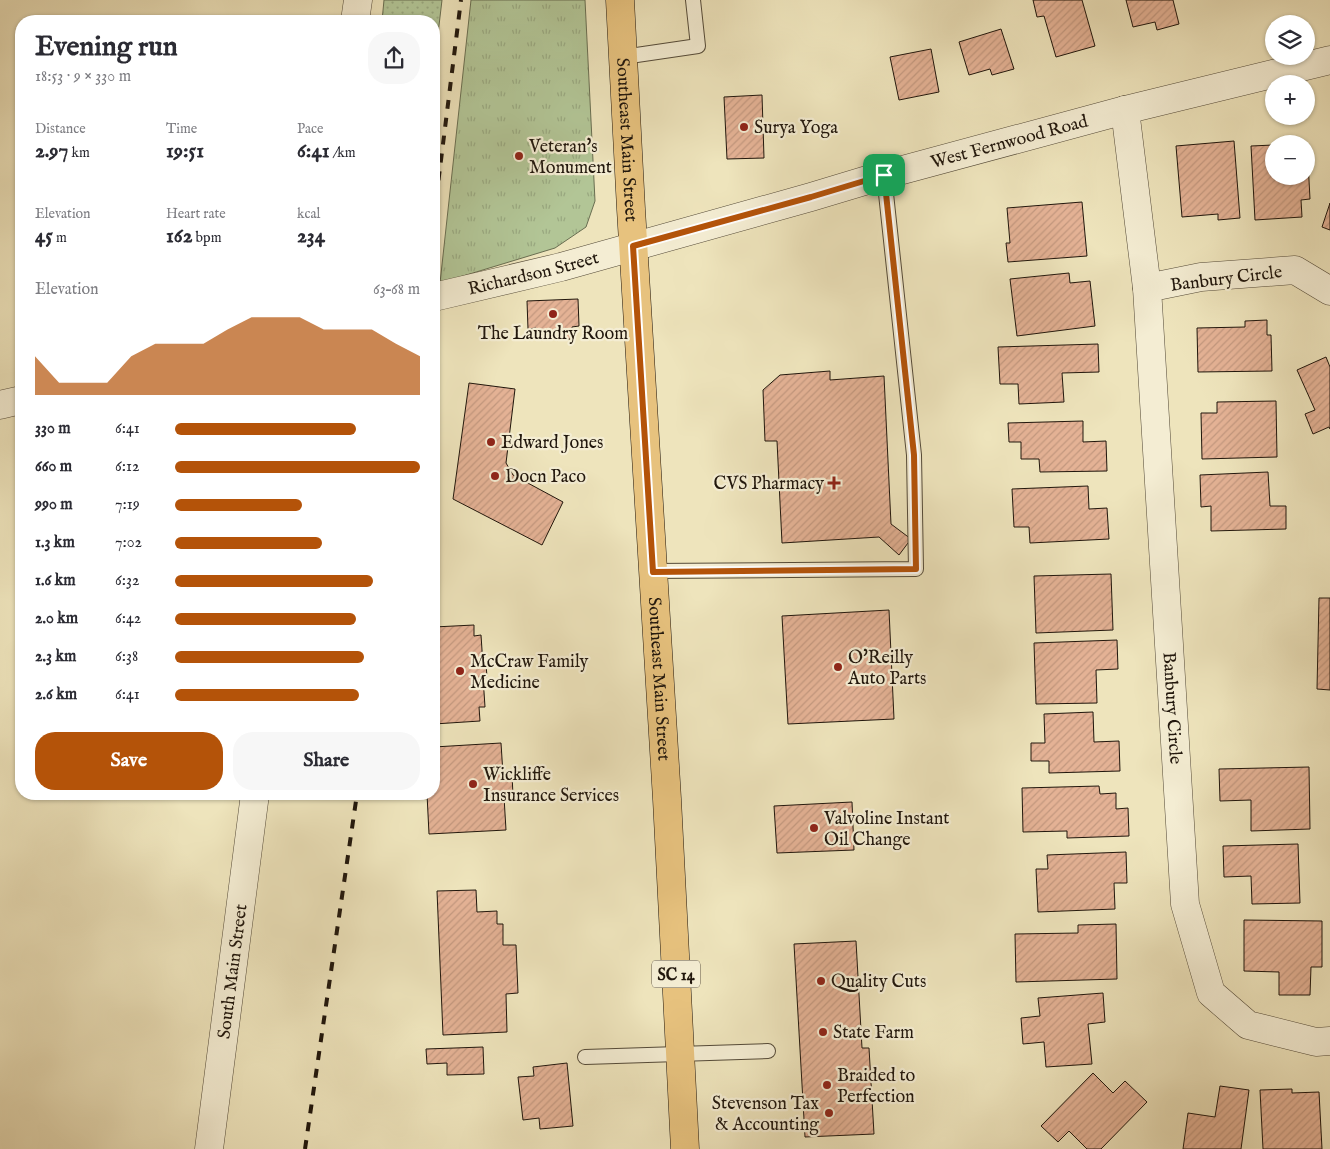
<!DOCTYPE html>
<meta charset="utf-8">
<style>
:root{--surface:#fff;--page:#f7f7f7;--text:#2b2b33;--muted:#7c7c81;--accent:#b45309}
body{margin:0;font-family:"IM FELL English",serif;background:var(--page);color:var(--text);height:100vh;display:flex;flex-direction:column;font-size:19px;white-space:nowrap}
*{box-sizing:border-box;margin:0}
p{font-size:16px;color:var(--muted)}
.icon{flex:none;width:28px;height:28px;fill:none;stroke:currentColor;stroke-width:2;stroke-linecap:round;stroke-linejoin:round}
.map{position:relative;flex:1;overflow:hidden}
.drawer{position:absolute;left:15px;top:15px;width:425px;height:785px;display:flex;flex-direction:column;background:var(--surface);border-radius:20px;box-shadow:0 1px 4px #0004}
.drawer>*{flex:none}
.fabs{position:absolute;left:1265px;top:15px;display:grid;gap:10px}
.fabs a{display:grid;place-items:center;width:50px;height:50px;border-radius:50%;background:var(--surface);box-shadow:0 1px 4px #0004;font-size:25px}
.pin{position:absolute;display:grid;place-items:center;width:42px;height:42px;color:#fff;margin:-21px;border-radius:10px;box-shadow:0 2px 8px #0006}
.round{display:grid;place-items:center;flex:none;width:52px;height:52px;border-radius:20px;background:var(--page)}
.head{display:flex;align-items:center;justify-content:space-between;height:85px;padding:0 20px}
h1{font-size:28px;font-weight:700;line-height:38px}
.figures{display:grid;grid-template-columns:repeat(3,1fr);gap:8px;height:85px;padding:5px 20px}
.figures div{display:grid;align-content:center}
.figures b{font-size:21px;font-weight:700}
.figures small{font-size:14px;font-weight:400}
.figures p{font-size:14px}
.chart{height:140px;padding:10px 20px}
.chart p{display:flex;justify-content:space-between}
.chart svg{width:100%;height:90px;margin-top:5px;fill:var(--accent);opacity:.7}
.cta{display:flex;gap:10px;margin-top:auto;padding:10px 20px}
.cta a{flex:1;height:58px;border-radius:20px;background:var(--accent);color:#fff;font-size:20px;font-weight:700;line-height:58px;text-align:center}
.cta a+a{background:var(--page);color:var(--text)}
ul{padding:0 20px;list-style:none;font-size:16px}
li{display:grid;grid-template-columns:80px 60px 1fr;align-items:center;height:38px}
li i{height:12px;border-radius:6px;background:var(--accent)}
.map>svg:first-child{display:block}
.grass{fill:url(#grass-dots);stroke:#696e51}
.park{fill:url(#park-tufts);stroke:#696e51}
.building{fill:url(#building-hatch);stroke:#20160c}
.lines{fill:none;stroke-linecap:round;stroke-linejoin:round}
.service-casing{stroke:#544a38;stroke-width:16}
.minor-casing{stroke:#544a38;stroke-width:29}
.primary-casing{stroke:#20160c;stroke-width:29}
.service{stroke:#f4edd3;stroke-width:14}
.minor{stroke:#f4edd3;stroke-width:28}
.primary{stroke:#e7c27e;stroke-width:28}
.rail{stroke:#20160c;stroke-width:4;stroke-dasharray:9 9;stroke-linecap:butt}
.route-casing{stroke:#fff;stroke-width:10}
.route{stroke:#b45309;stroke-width:6}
.poi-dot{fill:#8f2418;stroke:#f4edd3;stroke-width:2}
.labels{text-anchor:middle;stroke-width:4.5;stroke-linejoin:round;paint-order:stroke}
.shield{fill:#f4edd3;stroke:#605648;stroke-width:1}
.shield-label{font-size:16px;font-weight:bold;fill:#20160c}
.poi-label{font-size:18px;fill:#20160c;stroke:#f4edd3;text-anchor:start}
.street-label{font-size:18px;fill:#20160c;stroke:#f4edd3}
</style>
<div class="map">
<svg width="1330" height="1149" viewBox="0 0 1330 1149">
<defs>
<pattern id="grass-dots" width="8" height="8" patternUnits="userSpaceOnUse" patternTransform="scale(1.25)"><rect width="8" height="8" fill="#b2c596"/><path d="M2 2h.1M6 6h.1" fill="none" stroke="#99a880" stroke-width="1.8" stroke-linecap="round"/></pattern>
<pattern id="park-tufts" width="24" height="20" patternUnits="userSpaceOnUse" patternTransform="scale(1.25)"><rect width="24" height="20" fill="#b2c596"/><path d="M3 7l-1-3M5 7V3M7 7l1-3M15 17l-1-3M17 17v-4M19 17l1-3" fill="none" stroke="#99a880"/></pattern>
<pattern id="building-hatch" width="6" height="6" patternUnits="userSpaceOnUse" patternTransform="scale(1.25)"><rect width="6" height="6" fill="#e4b295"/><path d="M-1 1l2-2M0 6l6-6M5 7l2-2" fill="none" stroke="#c3987f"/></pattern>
</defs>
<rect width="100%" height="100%" fill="#eee4bc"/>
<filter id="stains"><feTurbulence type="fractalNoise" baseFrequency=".004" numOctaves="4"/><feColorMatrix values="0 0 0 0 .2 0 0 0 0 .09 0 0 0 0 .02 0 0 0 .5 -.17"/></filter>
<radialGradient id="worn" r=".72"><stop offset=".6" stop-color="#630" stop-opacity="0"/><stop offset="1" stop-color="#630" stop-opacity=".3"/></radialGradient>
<path class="grass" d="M384 0H442L434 68V21H382Z"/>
<path class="park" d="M471 0H585L595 201 586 227 555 248 440 283Z"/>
<path class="building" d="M1033 0H1082L1095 46 1056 57 1044 16 1037 17Z
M1126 0H1173L1179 24 1157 30 1155 22 1133 27Z
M1001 29 1014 69 992 75 990 69 969 75 959 42Z
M931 49 939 92 899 100 890 57Z
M762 95 764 158 727 159 724 97Z
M1234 141 1240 218 1218 220V214L1182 217 1176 146Z
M1307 143 1310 199 1301 200 1302 217 1255 220 1251 146 1274 145V176H1306V144H1288Z
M1082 202 1087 256 1008 262 1006 243H1010L1007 208Z
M1330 203V230L1322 227Z
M1069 273 1070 283 1090 281 1095 326 1017 336 1010 279Z
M578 299 579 326 572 327V339L536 340V328L528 329 527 301Z
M1267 320V335H1271L1272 371 1198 372 1197 328 1245 327V321Z
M1098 344 1099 372 1062 373 1064 402 1019 404 1018 384H1000L998 347Z
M1326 357 1330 367V429L1329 427 1313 434 1305 414 1315 410 1297 370Z
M830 371V380L884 376 891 524 911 539 899 555 879 537 782 543 777 441H765L763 390 780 375Z
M469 383 515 389 506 463 513 475 563 502 542 545 453 499Z
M1276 401 1277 457 1202 459 1201 413H1217V402Z
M1083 421V442L1106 441 1107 471 1040 472 1039 459H1021V442H1009L1008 423Z
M1268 472 1270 506H1286V529L1211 531V506L1201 507 1200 475Z
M1088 486 1089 509 1107 508 1109 539 1030 543 1029 527H1014L1012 489Z
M1111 574 1113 630 1036 633 1034 576Z
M1319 598H1330V690L1317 689Z
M889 610 894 719 788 724 782 616Z
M474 625V636L481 635 483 665 486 664 487 677H483L485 707H479L480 721 434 724V627Z
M1117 640 1118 669 1096 670 1097 703 1036 704 1034 643Z
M1093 712 1094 742 1119 741 1120 771 1049 773V761H1031V743H1045L1044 714Z
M501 743 503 774H512L513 796 504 797 506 830 429 834 427 794H434V747Z
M1309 767 1310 829 1251 831V800L1220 801 1219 769Z
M1099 786 1100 794 1116 793V809L1128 808 1129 836 1067 838V831L1023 832 1022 788Z
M852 802 854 850 777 853 774 806Z
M1298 844 1300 903 1252 904 1251 876 1224 877 1223 846Z
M1126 852 1127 883H1114L1115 909 1038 912 1036 869H1048L1047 855Z
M476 890 477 912 497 911V924H503V945H516L518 993 506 994 507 1032 443 1035 437 891Z
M1244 920 1322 921V967H1311L1310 995H1279V972L1244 971Z
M1116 924 1117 979 1016 982 1015 934 1078 933V925Z
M856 941 862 1048H869L874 1134 805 1137 794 944Z
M1103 993 1105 1022 1088 1024 1092 1064 1046 1067 1044 1042 1023 1044 1021 1018 1040 1016 1038 998Z
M483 1047 484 1074 447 1075V1063L427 1064 426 1049Z
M567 1063 573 1126 540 1129 539 1118 523 1120 518 1077 534 1076 533 1067Z
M1093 1073 1113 1093 1125 1081 1147 1102 1101 1149H1087L1069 1131 1058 1142 1041 1126Z
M1220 1086 1249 1090 1241 1149H1183L1188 1113 1215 1117Z
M1292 1089V1093L1319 1092 1322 1149H1263L1260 1090Z"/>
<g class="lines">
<defs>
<path id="service" d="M623 57 698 46 693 0
M653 571 916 569 914 455 884 175
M585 1057 768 1051"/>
<g id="minor">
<path d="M355 21 358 0"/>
<path d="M1125 110 1147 288"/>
<path id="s1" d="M1330 291 1295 270 1201 277 1147 288 1185 904 1211 993 1248 1025 1316 1042 1330 1041"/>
<path id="s2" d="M434 297 561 267 811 197 884 175 1125 110 1330 60"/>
<path d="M0 405 21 400"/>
<path id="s3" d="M209 1149 255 794"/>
</g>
<g id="primary">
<path id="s4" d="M620 0 631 209 667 799 685 1149"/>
</g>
</defs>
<use href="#service" class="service-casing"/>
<use href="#minor" class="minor-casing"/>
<use href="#primary" class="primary-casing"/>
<use href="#service" class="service"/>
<use href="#minor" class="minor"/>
<use href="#primary" class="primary"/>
<path class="rail" d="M434 216 461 0
M305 1149 357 794"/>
</g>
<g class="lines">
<defs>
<path id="route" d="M884 175 914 455 916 569 653 572 633 246 811 197Z"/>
</defs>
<use href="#route" class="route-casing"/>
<use href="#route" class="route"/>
</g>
<g class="poi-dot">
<circle cx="744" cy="127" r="5"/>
<circle cx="519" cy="156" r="5"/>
<circle cx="553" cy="314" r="5"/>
<circle cx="491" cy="442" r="5"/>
<circle cx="495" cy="476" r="5"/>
<path d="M831.5 475.5h5v5h5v5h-5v5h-5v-5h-5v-5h5z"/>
<circle cx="838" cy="667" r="5"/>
<circle cx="460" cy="671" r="5"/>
<circle cx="473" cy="784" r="5"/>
<circle cx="814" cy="828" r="5"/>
<circle cx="821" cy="981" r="5"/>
<circle cx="823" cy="1032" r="5"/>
<circle cx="827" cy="1085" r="5"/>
<circle cx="829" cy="1113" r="5"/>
</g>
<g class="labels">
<rect class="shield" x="652" y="960.5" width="48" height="27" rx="4"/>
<g class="shield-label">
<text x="676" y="980">SC 14</text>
</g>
<g class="poi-label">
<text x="754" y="133">Surya Yoga</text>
<text x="529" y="152">Veteran's<tspan x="529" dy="21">Monument</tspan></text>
<text x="553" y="339" text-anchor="middle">The Laundry Room</text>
<text x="501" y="448">Edward Jones</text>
<text x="505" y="482">Docn Paco</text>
<text x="824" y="489" text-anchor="end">CVS Pharmacy</text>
<text x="848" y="663">O'Reilly<tspan x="848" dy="21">Auto Parts</tspan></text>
<text x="470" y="667">McCraw Family<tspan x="470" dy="21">Medicine</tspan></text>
<text x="483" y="780">Wickliffe<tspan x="483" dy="21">Insurance Services</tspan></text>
<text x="824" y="824">Valvoline Instant<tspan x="824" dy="21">Oil Change</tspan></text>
<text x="831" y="987">Quality Cuts</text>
<text x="833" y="1038">State Farm</text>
<text x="837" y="1081">Braided to<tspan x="837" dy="21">Perfection</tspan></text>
<text x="819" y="1109" text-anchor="end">Stevenson Tax<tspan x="819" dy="21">&amp; Accounting</tspan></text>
</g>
<g class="street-label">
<text dy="6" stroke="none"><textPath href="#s4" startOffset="140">Southeast Main Street</textPath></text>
<text dy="6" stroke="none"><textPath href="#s2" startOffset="596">West Fernwood Road</textPath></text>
<text dy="6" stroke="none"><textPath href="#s2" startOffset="102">Richardson Street</textPath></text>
<text transform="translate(1226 278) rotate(-7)" y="6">Banbury Circle</text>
<text dy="6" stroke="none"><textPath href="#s4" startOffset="680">Southeast Main Street</textPath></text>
<text dy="6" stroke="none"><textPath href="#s1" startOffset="611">Banbury Circle</textPath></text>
<text dy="6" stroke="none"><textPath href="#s3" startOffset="179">South Main Street</textPath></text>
</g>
</g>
<rect width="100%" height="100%" filter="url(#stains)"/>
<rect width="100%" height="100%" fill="url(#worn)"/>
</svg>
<div class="fabs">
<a><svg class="icon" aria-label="layers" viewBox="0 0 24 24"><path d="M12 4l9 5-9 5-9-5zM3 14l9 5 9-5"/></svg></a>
<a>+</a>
<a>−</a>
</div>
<div class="pin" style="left:884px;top:175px;background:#1e9e55"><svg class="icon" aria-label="arrive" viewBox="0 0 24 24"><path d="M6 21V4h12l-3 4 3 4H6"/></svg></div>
<section class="drawer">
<div class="head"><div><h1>Evening run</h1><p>18:53 · 9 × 330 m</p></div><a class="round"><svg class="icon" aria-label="share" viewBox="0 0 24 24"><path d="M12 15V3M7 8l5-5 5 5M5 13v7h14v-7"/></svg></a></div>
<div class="figures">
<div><p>Distance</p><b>2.97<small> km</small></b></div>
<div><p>Time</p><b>19:51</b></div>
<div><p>Pace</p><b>6:41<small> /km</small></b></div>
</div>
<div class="figures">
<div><p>Elevation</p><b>45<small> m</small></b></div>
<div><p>Heart rate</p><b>162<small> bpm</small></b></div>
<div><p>kcal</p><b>234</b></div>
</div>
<div class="chart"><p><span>Elevation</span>63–68 m</p>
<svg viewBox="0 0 160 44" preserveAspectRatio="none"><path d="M0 44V25L10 38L20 38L30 38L40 25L50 19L60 19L70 19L80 12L90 6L100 6L110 6L120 12L130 12L140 12L150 19L160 25V44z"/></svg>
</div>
<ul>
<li><b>330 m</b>6:41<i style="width:74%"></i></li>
<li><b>660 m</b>6:12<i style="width:100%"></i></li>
<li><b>990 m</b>7:19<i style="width:52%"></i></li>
<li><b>1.3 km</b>7:02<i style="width:60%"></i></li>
<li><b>1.6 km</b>6:32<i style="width:81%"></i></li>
<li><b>2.0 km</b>6:42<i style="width:74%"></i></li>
<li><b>2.3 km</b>6:38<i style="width:77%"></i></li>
<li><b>2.6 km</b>6:41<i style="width:75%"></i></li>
</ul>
<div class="cta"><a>Save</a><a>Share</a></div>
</section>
</div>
